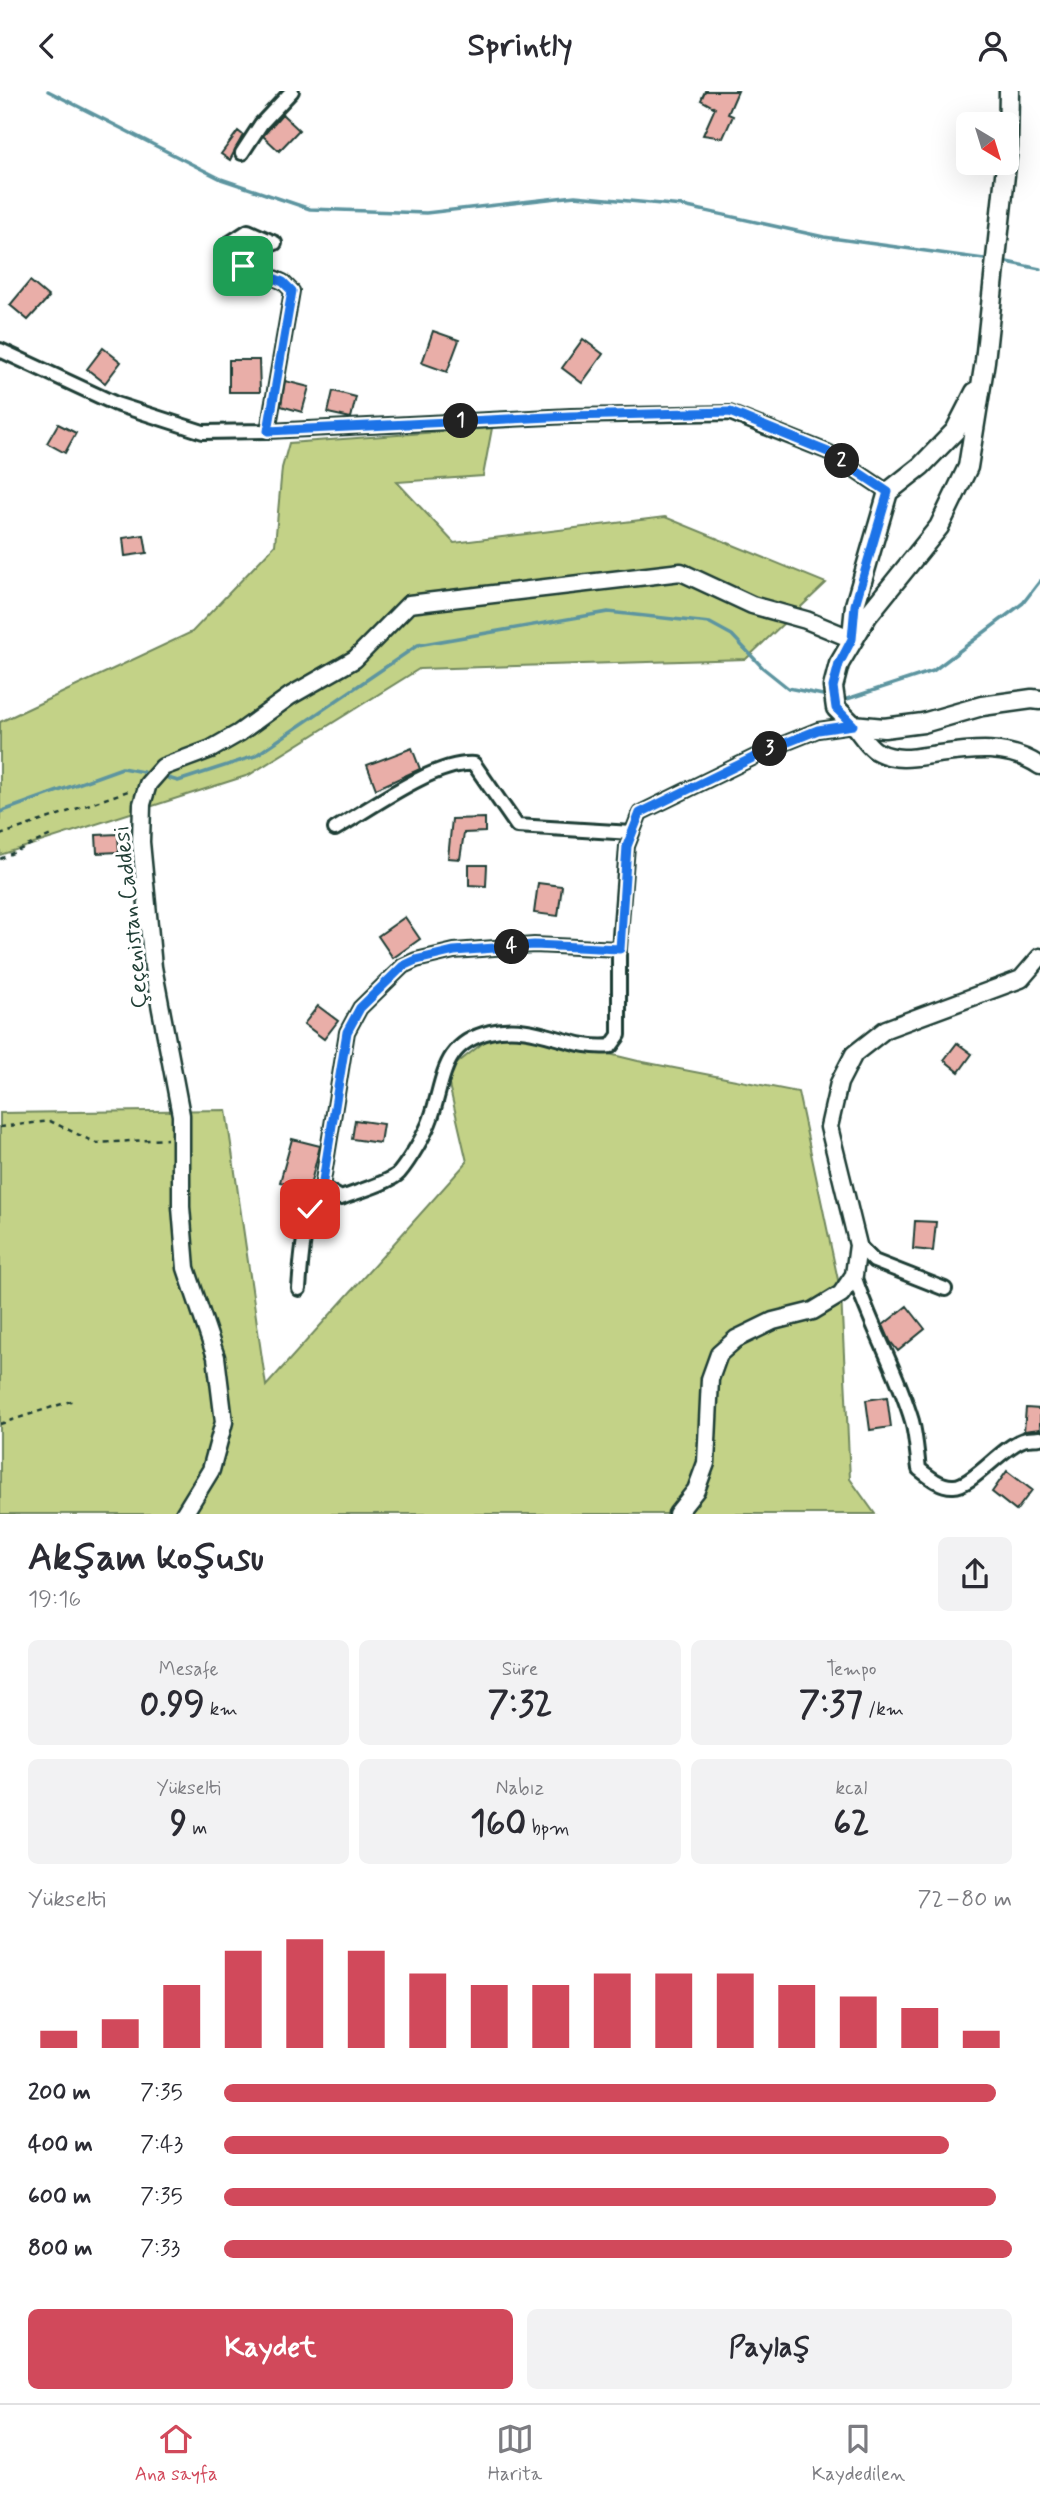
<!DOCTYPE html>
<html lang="tr">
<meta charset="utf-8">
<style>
:root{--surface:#fff;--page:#f2f2f3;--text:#2b2b33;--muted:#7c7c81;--line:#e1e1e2;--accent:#d1495b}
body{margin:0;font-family:Mynerve,sans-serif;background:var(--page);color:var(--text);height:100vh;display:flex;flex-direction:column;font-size:26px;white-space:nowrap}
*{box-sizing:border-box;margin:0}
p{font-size:23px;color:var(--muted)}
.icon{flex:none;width:38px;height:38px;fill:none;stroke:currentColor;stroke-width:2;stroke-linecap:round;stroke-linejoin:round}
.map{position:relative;height:1423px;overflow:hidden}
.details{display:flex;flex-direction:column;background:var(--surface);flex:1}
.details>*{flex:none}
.needle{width:46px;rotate:142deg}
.controls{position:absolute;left:956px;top:21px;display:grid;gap:14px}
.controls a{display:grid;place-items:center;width:63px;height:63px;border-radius:10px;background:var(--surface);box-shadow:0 7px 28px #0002;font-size:35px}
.pin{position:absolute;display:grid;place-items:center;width:60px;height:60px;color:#fff;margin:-30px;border-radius:14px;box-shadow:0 4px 10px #0006}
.km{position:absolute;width:35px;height:35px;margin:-18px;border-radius:50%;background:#222;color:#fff;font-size:19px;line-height:35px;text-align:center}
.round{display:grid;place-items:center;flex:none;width:74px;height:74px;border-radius:10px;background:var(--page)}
.head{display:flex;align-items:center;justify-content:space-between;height:119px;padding:0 28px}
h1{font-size:38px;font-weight:700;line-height:52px}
.metrics{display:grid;grid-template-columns:repeat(3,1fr);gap:10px;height:119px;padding:7px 28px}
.metrics div{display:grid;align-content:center;border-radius:10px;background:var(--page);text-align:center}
.metrics b{font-size:35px;font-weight:700}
.metrics small{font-size:19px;font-weight:400}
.metrics p{font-size:19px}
.chart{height:196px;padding:14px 28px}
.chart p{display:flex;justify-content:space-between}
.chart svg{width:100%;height:126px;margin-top:7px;stroke:var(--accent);stroke-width:6}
.primary-button{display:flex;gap:14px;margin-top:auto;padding:14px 28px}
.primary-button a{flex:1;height:80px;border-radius:10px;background:var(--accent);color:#fff;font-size:28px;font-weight:700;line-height:80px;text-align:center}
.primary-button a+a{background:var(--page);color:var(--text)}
ul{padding:0 28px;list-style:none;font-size:23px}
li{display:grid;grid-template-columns:112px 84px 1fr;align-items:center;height:52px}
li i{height:18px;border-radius:9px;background:var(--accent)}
header{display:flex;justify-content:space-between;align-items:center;height:91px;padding:0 28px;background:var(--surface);font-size:32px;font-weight:700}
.tab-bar{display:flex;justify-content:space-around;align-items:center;height:98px;border-top:2px solid var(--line);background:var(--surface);font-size:19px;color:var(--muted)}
.tab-bar a{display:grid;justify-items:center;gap:4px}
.tab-bar .selected{color:var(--accent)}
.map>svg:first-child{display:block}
.green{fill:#c3d287;stroke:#71885e;stroke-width:2}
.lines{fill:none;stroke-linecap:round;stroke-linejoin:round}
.stream{stroke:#5d95a0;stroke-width:3.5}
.building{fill:#e9aea8;stroke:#1f3d34;stroke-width:2}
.minor-casing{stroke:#1f3d34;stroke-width:18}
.tertiary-casing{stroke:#1f3d34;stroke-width:21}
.secondary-casing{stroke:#1f3d34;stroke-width:23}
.path{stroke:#1f3d34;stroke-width:2.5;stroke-dasharray:5 5;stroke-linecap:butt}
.minor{stroke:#fff;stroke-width:12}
.tertiary{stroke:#fff;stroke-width:16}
.secondary{stroke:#fff;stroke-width:18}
.route-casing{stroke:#fff;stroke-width:14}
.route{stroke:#1a73e8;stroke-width:9}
.labels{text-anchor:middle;stroke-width:6;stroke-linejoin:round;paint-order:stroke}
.street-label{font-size:23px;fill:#1f3d34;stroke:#fff}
</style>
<header><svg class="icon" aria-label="back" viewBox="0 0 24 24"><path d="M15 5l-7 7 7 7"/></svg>Sprintly<svg class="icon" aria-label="person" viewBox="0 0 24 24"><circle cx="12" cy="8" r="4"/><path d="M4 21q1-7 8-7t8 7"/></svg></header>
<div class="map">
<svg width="1040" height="1423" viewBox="0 0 1040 1423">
<rect width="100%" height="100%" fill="#fff"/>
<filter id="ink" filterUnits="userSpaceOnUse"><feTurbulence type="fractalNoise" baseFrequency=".0143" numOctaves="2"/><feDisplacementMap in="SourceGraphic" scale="14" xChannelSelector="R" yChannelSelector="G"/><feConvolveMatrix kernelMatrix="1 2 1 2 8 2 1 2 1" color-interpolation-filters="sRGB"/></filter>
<g filter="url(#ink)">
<path class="green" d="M492 337 483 385 397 391 454 452 665 426 826 492 746 568 419 578 249 684 0 764V631L192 541 275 454 282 377 289 352Z
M502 937 638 970 798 1001 841 1203 850 1388 875 1423H0V1022L226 1019 266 1295 467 1071 446 981Z"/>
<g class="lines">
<path class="stream" d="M48 0 221 88 310 118 426 122 575 105 683 115 824 146 984 168
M1007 171 1040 178
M847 608 933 580 1023 512 1040 490
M168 687 178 690 255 665 418 554 608 521 710 532 732 544 763 577 788 597 823 604
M0 721 122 677 143 681"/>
</g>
<path class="building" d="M705 0H738L728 23 733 25 723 47 703 44 715 17 701 9Z
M282 23 299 39 279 60 263 45Z
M238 40 243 44 230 69 221 63Z
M30 190 49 206 28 229 10 214Z
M433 240 459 249 447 281 422 272Z
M583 248 603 263 582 292 562 277Z
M103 257 121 271 105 292 87 278Z
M229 269H259L260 301H229Z
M285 290 309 296 302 321 281 315Z
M333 300 356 306 351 327 328 322Z
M58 333 76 342 65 362 47 352Z
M144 444 147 462 125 465 123 447Z
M412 657 420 678 376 698 367 674Z
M485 727V741L464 742 460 768 448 767 452 728Z
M118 743 119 761 97 762 96 744Z
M469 774H487L486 795 469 794Z
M538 792 562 795 558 825 534 822Z
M405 826 420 848 393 867 378 845Z
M318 915 338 930 324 948 304 933Z
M957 952 972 963 959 981 944 969Z
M355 1029 383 1033 380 1052 352 1048Z
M292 1048 320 1055 309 1099 280 1091Z
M915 1130 936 1131 933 1160 913 1158Z
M907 1215 925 1238 898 1260 890 1250 883 1234Z
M887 1306 891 1336 870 1339 866 1309Z
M1026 1317 1040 1318V1338L1024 1340Z
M1007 1380 1032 1399 1016 1420 992 1401Z"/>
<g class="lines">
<defs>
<path id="minor" d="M242 62 261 33 292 0
M0 259 116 313 203 341 268 340 571 325 730 322 828 361 888 401
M268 340 292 200 283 191 228 166V153L248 140 275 152
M335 738C370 718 434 670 474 673L517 735 632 742
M322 1096 341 1107C354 1102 391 1091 399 1082 409 1070 426 1042 431 1027 445 987 441 953 490 941 535 930 571 960 611 955L619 944V858L627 755 640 722 773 657 818 639 853 634
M858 1154 874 1170 945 1198
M854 1184C870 1234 897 1279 912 1330 916 1345 917 1363 919 1378 929 1386 941 1396 954 1395 972 1395 1002 1356 1023 1349 1028 1347 1035 1348 1040 1347
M299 1198C302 1159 303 1131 322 1096L347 941 360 917 403 875 416 869 454 860 534 854 619 858"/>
<path id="tertiary" d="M853 634C860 642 869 657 878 661 896 670 912 667 931 664 968 659 1007 652 1040 675
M184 1423 211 1379 224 1331 216 1266 186 1177 181 1116V1024L153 876 141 751 142 713 148 693 163 676 211 658 239 642 290 605 355 568 409 513 681 481 752 514 806 529 852 548
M677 1423 696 1399 706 1372 710 1288 719 1263 736 1248 773 1230 813 1220 841 1203 854 1184 858 1154 829 1036 839 992 854 963 886 938 1021 888 1040 866"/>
<path id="secondary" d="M1009 0 1008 56 985 270 968 376 939 436 868 524 839 573 833 596 836 617 853 634 884 637 923 632 982 615 1032 608 1040 609
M852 545 855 514 888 401 921 375 955 340 975 301"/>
</defs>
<use href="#minor" class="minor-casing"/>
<use href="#tertiary" class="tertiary-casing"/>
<use href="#secondary" class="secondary-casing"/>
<path class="path" d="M0 744 131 699
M0 768 51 744
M0 1036 50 1030 96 1052 167 1048
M0 1333 74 1309"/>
<use href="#minor" class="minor"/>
<use href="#tertiary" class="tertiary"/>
<use href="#secondary" class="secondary"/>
</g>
</g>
<g class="lines" filter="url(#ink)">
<defs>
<path id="route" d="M243 175 283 191 292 200 268 340 570 325 730 321 828 361 888 401 855 514 852 548 839 573 833 596 836 617 853 634 818 639 773 657 640 722 627 755 620 858 534 854 454 860 416 869 403 875 360 917 347 941 322 1096 310 1118"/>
</defs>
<use href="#route" class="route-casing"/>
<use href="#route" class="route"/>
</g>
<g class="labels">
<g class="street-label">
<text transform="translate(130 826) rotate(-96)" y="8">Çeçenistan Caddesi</text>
</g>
</g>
</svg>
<div class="controls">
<a><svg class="needle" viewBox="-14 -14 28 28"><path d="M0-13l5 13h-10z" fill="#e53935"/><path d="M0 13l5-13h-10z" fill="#7c7c81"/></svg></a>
</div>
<div class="pin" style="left:243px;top:175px;background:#1e9e55"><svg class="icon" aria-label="arrive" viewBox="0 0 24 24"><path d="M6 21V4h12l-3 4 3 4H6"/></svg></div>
<div class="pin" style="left:310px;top:1118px;background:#d93025"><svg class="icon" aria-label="check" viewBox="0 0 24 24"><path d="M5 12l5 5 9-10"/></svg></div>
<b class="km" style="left:461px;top:330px">1</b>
<b class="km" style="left:842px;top:370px">2</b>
<b class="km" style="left:770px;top:658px">3</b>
<b class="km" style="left:512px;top:856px">4</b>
</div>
<section class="details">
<div class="head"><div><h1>Akşam koşusu</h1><p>19:16</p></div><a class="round"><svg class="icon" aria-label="share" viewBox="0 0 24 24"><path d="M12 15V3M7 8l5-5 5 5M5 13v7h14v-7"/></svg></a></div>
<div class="metrics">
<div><p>Mesafe</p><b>0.99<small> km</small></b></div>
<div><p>Süre</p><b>7:32</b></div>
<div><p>Tempo</p><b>7:37<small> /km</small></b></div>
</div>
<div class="metrics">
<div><p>Yükselti</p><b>9<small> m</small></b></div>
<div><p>Nabız</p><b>160<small> bpm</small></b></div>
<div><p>kcal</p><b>62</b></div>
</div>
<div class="chart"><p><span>Yükselti</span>72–80 m</p>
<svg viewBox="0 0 160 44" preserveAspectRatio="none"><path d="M5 44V38M15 44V34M25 44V22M35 44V10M45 44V6M55 44V10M65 44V18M75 44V22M85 44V22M95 44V18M105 44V18M115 44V18M125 44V22M135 44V26M145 44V30M155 44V38"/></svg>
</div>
<ul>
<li><b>200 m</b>7:35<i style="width:98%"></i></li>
<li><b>400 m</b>7:43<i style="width:92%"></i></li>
<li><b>600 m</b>7:35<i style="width:98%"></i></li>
<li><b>800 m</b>7:33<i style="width:100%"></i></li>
</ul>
<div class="primary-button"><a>Kaydet</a><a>Paylaş</a></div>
</section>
<nav class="tab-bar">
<a class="selected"><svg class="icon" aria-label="home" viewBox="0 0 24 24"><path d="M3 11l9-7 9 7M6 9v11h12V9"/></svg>Ana sayfa</a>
<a><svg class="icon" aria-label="map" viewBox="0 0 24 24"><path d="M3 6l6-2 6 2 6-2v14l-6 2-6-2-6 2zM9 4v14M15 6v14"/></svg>Harita</a>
<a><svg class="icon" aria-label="saved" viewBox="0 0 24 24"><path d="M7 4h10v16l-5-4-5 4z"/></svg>Kaydedilen</a>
</nav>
